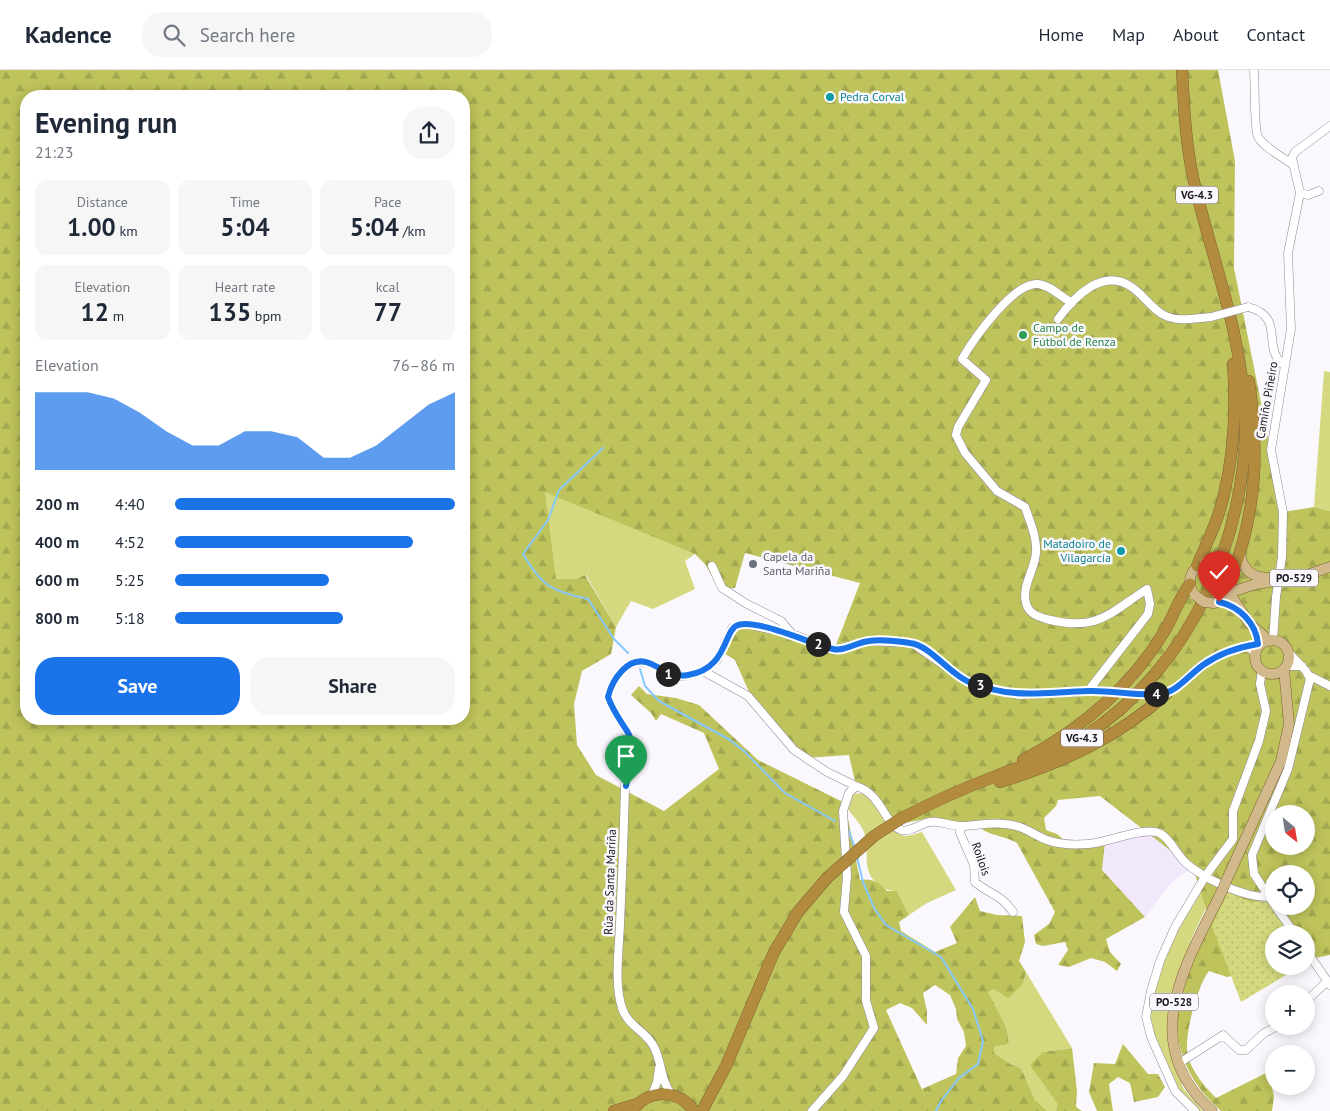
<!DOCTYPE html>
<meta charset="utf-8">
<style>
:root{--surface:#fff;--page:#f6f6f7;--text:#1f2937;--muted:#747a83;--line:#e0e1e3;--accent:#1a73e8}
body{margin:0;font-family:"PT Sans",sans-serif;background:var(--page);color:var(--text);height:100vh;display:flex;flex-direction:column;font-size:19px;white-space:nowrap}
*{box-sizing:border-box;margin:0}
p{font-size:16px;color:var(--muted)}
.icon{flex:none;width:28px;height:28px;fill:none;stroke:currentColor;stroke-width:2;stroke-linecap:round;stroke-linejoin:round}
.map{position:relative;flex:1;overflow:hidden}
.sheet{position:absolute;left:20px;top:20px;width:450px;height:635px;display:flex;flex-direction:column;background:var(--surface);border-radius:20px;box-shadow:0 2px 12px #0003}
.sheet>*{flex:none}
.needle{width:32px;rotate:150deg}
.tools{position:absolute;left:1265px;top:735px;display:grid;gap:10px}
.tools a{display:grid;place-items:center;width:50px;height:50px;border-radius:50%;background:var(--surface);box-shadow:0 2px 12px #0003;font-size:25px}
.pin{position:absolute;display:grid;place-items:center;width:42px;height:42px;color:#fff;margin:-51px -21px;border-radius:50% 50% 50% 0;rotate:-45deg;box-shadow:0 0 5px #0007}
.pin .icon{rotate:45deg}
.km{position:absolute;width:25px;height:25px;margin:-12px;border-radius:50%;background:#222;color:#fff;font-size:14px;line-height:25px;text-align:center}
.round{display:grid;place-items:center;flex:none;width:52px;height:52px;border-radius:20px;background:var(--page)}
.summary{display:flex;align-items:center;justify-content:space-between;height:85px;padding:0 15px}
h1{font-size:28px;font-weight:700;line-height:38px}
.figures{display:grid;grid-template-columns:repeat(3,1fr);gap:8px;height:85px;padding:5px 15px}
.figures div{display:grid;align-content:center;border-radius:12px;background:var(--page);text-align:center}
.figures b{font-size:25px;font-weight:700}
.figures small{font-size:14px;font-weight:400}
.figures p{font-size:14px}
.chart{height:140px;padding:10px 15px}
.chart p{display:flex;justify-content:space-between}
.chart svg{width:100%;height:90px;margin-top:5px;fill:var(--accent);opacity:.7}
.primary-button{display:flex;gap:10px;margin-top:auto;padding:10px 15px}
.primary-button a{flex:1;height:58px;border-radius:20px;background:var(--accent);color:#fff;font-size:20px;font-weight:700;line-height:58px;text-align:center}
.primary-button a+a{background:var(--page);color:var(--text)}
ul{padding:0 15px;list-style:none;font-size:16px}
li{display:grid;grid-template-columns:80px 60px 1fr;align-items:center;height:38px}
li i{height:12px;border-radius:6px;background:var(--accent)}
header{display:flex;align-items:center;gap:30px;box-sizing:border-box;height:70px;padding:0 25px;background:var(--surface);border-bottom:1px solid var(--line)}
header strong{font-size:24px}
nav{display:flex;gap:28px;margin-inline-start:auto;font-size:18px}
.search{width:350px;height:45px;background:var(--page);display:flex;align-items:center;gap:12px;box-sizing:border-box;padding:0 18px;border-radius:20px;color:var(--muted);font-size:19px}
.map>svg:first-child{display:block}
.built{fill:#f2e8fc}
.grass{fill:#d4d97f}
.forest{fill:url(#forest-firs);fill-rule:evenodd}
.park{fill:url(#park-dots)}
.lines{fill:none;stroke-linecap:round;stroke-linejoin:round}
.stream{stroke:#87c8ff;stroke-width:2}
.minor-casing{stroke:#92859d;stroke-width:9}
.major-casing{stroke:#7d6234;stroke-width:11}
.highway-casing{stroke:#7d6234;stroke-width:12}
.minor{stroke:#fff;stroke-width:8}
.major{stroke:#d1b98c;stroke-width:10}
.highway{stroke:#b38b3f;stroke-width:11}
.minor-bridge-casing{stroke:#92859d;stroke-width:9;stroke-linecap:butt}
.major-bridge-casing{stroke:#7d6234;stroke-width:11;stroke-linecap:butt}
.highway-bridge-casing{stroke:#7d6234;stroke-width:12;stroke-linecap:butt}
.minor-bridge{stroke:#fff;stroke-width:8}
.major-bridge{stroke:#d1b98c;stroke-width:10}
.highway-bridge{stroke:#b38b3f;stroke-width:11}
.route-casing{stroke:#fff;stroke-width:10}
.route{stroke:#1a73e8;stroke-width:6}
.culture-dot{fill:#0f9aa8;stroke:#faf8fd;stroke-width:2}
.leisure-dot{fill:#2e9e5b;stroke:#faf8fd;stroke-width:2}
.worship-dot{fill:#6b7280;stroke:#faf8fd;stroke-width:2}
.labels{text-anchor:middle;stroke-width:5;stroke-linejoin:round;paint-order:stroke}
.shield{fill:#faf8fd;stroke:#5d5962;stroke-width:1}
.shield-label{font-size:11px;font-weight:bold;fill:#1a151f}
.culture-label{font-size:12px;fill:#0d838f;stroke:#faf8fd;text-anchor:start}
.leisure-label{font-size:12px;fill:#27864d;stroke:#faf8fd;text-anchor:start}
.street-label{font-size:12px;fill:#1a151f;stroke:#faf8fd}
.worship-label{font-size:12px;fill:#5b616d;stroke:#faf8fd;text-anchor:start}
</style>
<header>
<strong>Kadence</strong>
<div class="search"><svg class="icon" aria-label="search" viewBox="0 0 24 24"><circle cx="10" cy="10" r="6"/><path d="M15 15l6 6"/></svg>Search here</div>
<nav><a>Home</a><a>Map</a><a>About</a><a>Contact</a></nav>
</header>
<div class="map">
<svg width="1330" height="1041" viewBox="0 0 1330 1041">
<defs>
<pattern id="forest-firs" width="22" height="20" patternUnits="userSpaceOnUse" patternTransform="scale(1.25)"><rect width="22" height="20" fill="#bec35b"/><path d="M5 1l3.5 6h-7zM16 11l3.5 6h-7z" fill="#a3a74f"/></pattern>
<pattern id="park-dots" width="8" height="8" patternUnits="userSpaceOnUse" patternTransform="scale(1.25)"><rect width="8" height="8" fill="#d4d97f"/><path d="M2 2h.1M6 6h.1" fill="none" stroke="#b5b96d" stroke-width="1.8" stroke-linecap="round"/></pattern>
</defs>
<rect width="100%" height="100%" fill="#faf8fd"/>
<path class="built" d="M1152 761 1193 797 1170 814 1145 847 1102 800 1105 772Z"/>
<path class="grass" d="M1324 301 1330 302V441L1314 437Z
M545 418 695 484 685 491 695 519 653 539 631 531 616 557 586 505 576 509H556L538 470Z
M865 723C880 733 886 764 906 766 911 766 917 763 922 762L956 820 927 833 909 845 897 821C889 821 885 819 879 815 858 800 873 778 862 758 857 749 849 743 845 733L851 724Z
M1217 815 1193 865 1176 912 1174 987 1183 1018 1203 1041H1195L1175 1021 1147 949 1152 916 1194 823Z
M1026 902 1072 978 1043 982 1057 1033 1056 1041H1044L1035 1030 1021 998 1010 994 994 983V977L1009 974 1007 959 987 922 994 919 1023 914Z"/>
<path class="forest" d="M0 0H1218L1235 91 1234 198 1283 442 1314 437 1330 441V885L1306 890V864H1274V896H1278L1227 907 1209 901C1197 916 1183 968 1188 987 1193 1003 1205 1017 1216 1028L1268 1002 1274 1026 1272 1041H1221C1187 1012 1169 970 1180 925 1186 900 1200 877 1211 854L1193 798 1100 726 1058 730 1056 736 1044 748 1046 760 1057 764 1064 770 1105 772 1102 800 1145 847 1106 869 1110 882 1121 894 1117 901 1105 892 1091 888 1069 897 1058 895 1068 880 1065 872 1043 876 1036 874 1034 865 1049 854 1055 842 1017 773C1004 765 986 766 976 754H954L935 747 905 753 898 747 889 748 874 725 856 716 849 685 805 688 774 659 749 622 735 590 722 582 732 558 746 554 834 580 860 513 745 483 735 518 719 519 705 494 695 484 545 422 556 509H576L585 505 616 557 611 584 582 601 574 634 577 675 596 705 664 741 719 699 704 663 661 644 656 651 651 643 631 625 639 616 647 624 676 628 699 635 758 690 845 733 860 810C872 808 879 812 887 821H897L909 845 899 852 901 861 935 882 957 873 950 857 975 827 980 841 997 845 1022 846 1025 872 1019 891 1026 902 1023 914 1008 928 994 919 988 922 1007 959 1009 974 994 977V983L1010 994 1021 998 1035 1030 1047 1041H0ZM26 26H464V649H26ZM1274 744H1306V776H1274ZM1274 804H1306V836H1274ZM935 915 950 925 956 939 957 949 964 962 966 976 958 988 956 1004 922 1019 929 1035 886 940 900 933 912 938 927 955V941L923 923Z
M1123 974 1148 1004H1158L1165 1017 1158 1027 1134 1032 1130 1013 1118 1007 1109 1014 1113 1041H1097L1089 1022 1094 993 1115 994Z
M1072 978 1077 1021 1076 1037 1082 1041H1056L1057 1033 1030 995 1043 982Z"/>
<path class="park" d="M1228 822 1250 832 1267 831 1289 864H1274V896H1301L1241 932 1212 856Z"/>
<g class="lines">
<path class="stream" d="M603 378 559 420 548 450 523 484C542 516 551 521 588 529L614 569 628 583
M640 599 645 616 659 631 730 670 744 681 785 723 835 751
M848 759 855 778
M857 787 863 812 874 838 886 855 941 887 973 939 983 971 978 994 959 1008 941 1031 936 1041"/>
<defs>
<path id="minor" d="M1254 0C1255 13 1254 59 1258 67 1265 78 1281 86 1292 94
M1300 123 1308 125 1319 121
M1072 233C1062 228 1050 215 1038 214 1013 212 973 270 962 289L986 310 958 357 956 365 965 383 997 421 1025 437C1029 449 1036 464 1036 477 1038 496 1021 514 1026 533 1029 544 1037 546 1046 549 1097 562 1107 545 1147 519L1150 534 1148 544 1088 621
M1248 237C1287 247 1260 279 1285 296
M1058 249C1074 227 1102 198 1130 216 1142 223 1150 237 1162 244 1176 253 1195 248 1211 247
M1282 487 1283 442 1271 380 1291 259 1288 183 1300 123 1292 88 1295 82 1330 56
M712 496 722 518 747 534 781 551 792 564
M1273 570 1276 527
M1244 576 1251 579 1256 584
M1286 596H1302
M1310 606 1330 616
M1163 624C1178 620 1190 604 1201 596 1220 582 1242 576 1264 573
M856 716 827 702 794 680 748 626 703 601 717 590 732 558 738 555 746 554 792 564 834 580 867 571 912 573 968 612 1018 625 1092 621
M960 756V763L974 795 975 812C990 825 1001 824 1013 842
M1274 834 1254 804 1252 785 1288 699 1310 609 1306 601 1288 582
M1275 836 1295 864
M1306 880 1330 915
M1306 931 1328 911
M1184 990 1223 965 1239 980H1246L1264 963 1278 956
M652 1025 657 1012 659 998
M672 1025C661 1012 662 994 655 979 648 962 628 957 622 938 614 913 619 880 620 854 622 808 624 762 625 716 629 701 636 676 627 662 620 650 613 641 608 627 612 610 627 587 648 593 658 595 666 605 676 606 685 607 695 604 703 601
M812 1041 843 1006 874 958 866 931V886L844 842 847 806 843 741 849 723 856 716C882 724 884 754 901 760 910 763 921 753 930 752 939 750 950 756 960 756 975 756 989 752 1005 754 1022 755 1032 764 1047 770 1060 775 1074 775 1088 774 1107 773 1146 755 1161 764 1171 770 1177 785 1186 793 1204 809 1245 828 1269 827
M1195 1041 1175 1021 1151 967 1146 947 1151 921 1160 891 1175 857 1206 805 1233 769V741L1259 671 1266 641 1260 614 1262 600"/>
<path id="major" d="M1240 485C1244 502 1254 508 1270 508
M1192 521C1187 508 1192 498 1204 493
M1231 522 1256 514 1298 508 1330 497
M1230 524 1250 554 1270 571
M1214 533 1223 530 1232 520
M1255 587a17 17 0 1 1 34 0a17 17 0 1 1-34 0Z
M1227 809 1281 691 1289 654 1284 599
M1212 1041C1136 972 1186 894 1222 821"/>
<path id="highway" d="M1197 496C1207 472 1219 449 1224 424 1234 383 1236 336 1233 294
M1232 506C1257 439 1259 381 1249 311
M1023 690C1081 659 1130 618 1164 562 1173 547 1179 528 1190 514
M1000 712C1062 693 1119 667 1167 623
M902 748C933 732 964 718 996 706 1027 694 1057 684 1085 666 1137 632 1178 583 1205 527 1231 472 1247 408 1245 347 1243 268 1214 195 1196 120 1186 81 1184 40 1182 0
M614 1041 637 1034
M632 1041C648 1019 677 1018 694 1041
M702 1041 726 996 774 882 798 842 827 808"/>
</defs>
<use href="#minor" class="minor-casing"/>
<use href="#major" class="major-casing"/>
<use href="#highway" class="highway-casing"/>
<use href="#minor" class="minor"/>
<use href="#major" class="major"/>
<use href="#highway" class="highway"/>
<defs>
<path id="minor-bridge" d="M1211 247 1248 237
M1276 527 1282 487
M1099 621 1154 624"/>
<path id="major-bridge" d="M1205 492 1220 493 1229 501
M1195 525 1204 532 1214 533
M1222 821 1227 809"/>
<path id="highway-bridge" d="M827 808 874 766 902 748"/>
</defs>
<use href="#minor-bridge" class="minor-bridge-casing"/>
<use href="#major-bridge" class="major-bridge-casing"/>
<use href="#highway-bridge" class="highway-bridge-casing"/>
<use href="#minor-bridge" class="minor-bridge"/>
<use href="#major-bridge" class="major-bridge"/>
<use href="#highway-bridge" class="highway-bridge"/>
</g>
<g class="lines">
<defs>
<path id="route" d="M626 716C629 701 637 676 627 661 620 650 613 641 608 627 612 610 628 585 649 593 664 599 671 608 688 605 728 599 723 560 738 555 759 549 811 574 833 579 844 582 857 572 869 571 882 569 897 571 910 573 930 575 949 604 969 612 1015 630 1042 622 1088 621 1112 620 1136 626 1160 624 1176 623 1190 604 1203 595 1220 583 1239 577 1258 574 1256 553 1239 536 1219 532"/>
</defs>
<use href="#route" class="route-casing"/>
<use href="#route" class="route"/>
</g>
<g class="culture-dot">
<circle cx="830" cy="27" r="5"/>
<circle cx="1121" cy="481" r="5"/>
</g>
<circle class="leisure-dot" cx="1023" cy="265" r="5"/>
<circle class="worship-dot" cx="753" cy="494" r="5"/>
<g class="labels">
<g class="shield">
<rect x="1176" y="116.5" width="42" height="17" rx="4"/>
<rect x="1270" y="499.5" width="48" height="17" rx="4"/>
<rect x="1061" y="659.5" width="42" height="17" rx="4"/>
<rect x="1150" y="923.5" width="48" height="17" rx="4"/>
</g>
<g class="shield-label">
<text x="1197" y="129">VG-4.3</text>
<text x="1294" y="512">PO-529</text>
<text x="1082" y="672">VG-4.3</text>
<text x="1174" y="936">PO-528</text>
</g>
<g class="culture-label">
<text x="840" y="31">Pedra Corval</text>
<text x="1111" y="478" text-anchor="end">Matadoiro de<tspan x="1111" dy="14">Vilagarcía</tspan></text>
</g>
<g class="leisure-label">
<text x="1033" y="262">Campo de<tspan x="1033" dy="14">Fútbol de Renza</tspan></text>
</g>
<g class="street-label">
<text transform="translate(1267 330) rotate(-80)" y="4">Camiño Piñeiro</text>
<text transform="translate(981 789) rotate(71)" y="4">Roilois</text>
<text transform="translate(610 812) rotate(-88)" y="4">Rúa da Santa Mariña</text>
</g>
<g class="worship-label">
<text x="763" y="491">Capela da<tspan x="763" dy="14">Santa Mariña</tspan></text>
</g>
</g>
</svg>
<div class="tools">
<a><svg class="needle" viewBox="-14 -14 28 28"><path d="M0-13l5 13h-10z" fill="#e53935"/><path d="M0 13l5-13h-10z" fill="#747a83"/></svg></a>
<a><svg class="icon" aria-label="locate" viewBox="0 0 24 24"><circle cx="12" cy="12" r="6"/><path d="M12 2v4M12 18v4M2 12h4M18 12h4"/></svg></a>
<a><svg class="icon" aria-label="layers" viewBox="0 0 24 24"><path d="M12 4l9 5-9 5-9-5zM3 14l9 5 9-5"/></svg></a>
<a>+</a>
<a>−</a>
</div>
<div class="pin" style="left:626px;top:716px;background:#1e9e55"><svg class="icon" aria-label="arrive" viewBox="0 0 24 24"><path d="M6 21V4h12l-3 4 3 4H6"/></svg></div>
<div class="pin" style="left:1219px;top:532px;background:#d93025"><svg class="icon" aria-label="check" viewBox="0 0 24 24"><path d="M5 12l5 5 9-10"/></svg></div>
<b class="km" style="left:668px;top:604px">1</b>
<b class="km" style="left:818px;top:574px">2</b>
<b class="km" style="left:980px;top:615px">3</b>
<b class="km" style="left:1156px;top:624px">4</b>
<section class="sheet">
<div class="summary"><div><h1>Evening run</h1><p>21:23</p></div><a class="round"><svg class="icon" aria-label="share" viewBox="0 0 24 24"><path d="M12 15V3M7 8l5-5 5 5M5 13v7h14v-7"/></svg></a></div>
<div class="figures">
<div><p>Distance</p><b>1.00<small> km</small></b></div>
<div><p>Time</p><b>5:04</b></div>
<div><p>Pace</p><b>5:04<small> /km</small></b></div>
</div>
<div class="figures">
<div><p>Elevation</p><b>12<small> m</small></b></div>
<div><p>Heart rate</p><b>135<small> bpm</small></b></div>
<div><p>kcal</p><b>77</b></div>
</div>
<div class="chart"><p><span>Elevation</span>76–86 m</p>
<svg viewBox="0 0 160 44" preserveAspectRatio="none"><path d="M0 44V6L10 6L20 6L30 9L40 16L50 25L60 32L70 32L80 25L90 25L100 28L110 38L120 38L130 32L140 22L150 12L160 6V44z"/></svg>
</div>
<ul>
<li><b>200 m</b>4:40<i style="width:100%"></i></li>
<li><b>400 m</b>4:52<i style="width:85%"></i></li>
<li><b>600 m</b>5:25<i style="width:55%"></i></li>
<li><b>800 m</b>5:18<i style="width:60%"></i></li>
</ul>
<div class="primary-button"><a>Save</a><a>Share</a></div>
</section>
</div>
